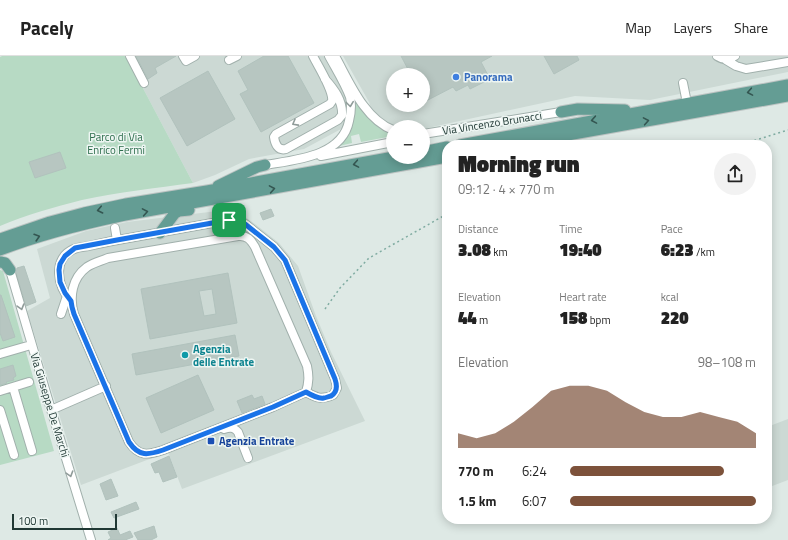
<!DOCTYPE html>
<meta charset="utf-8">
<style>
:root{--surface:#fff;--page:#f2f2f2;--text:#222;--muted:#767676;--line:#e0e0e0;--accent:#7d523b}
body{margin:0;font-family:"Titillium Web",sans-serif;background:var(--page);color:var(--text);height:100vh;display:flex;flex-direction:column;font-size:15px;white-space:nowrap}
*{box-sizing:border-box;margin:0}
p{font-size:13px;color:var(--muted)}
.icon{flex:none;width:22px;height:22px;fill:none;stroke:currentColor;stroke-width:2;stroke-linecap:round;stroke-linejoin:round}
.map{position:relative;flex:1;overflow:hidden}
.side{position:absolute;left:442px;top:84px;width:330px;height:384px;display:flex;flex-direction:column;background:var(--surface);border-radius:16px;box-shadow:0 2px 10px #0003}
.side>*{flex:none}
.fabs{position:absolute;left:386px;top:12px;display:grid;gap:8px}
.fabs a{display:grid;place-items:center;width:44px;height:44px;border-radius:50%;background:var(--surface);box-shadow:0 2px 10px #0003;font-size:20px}
.scale{position:absolute;left:12px;bottom:10px;width:105px;box-sizing:border-box;padding-left:4px;border:2px solid #203834;border-top:0;font-size:11px;line-height:14px;white-space:nowrap;color:#203834;-webkit-text-stroke:3px #eef6f3;paint-order:stroke}
.pin{position:absolute;display:grid;place-items:center;width:34px;height:34px;color:#fff;margin:-17px;border-radius:8px;box-shadow:0 2px 6px #0006}
.round{display:grid;place-items:center;flex:none;width:42px;height:42px;border-radius:21px;background:var(--page)}
.summary{display:flex;align-items:center;justify-content:space-between;height:68px;padding:0 16px}
h1{font-size:22px;font-weight:800;line-height:30px}
.figures{display:grid;grid-template-columns:repeat(3,1fr);gap:6px;height:68px;padding:4px 16px}
.figures div{display:grid;align-content:center}
.figures b{font-size:17px;font-weight:800}
.figures small{font-size:11px;font-weight:400}
.figures p{font-size:11px}
.chart{height:112px;padding:8px 16px}
.chart p{display:flex;justify-content:space-between}
.chart svg{width:100%;height:72px;margin-top:4px;fill:var(--accent);opacity:.7}
ul{padding:0 16px;list-style:none;font-size:13px}
li{display:grid;grid-template-columns:64px 48px 1fr;align-items:center;height:30px}
li i{height:10px;border-radius:5px;background:var(--accent)}
header{display:flex;align-items:center;gap:24px;box-sizing:border-box;height:56px;padding:0 20px;background:var(--surface);border-bottom:1px solid var(--line)}
header strong{font-size:19px}
nav{display:flex;gap:22px;margin-inline-start:auto;font-size:14px}
.map>svg:first-child{display:block}
.built{fill:#ccd9d4;fill-rule:evenodd}
.green{fill:#b7dac4}
.building{fill:#b7c6c1;stroke:#b1c2bd;fill-rule:evenodd}
.lines{fill:none;stroke-linecap:round;stroke-linejoin:round}
.minor-casing{stroke:#a1b0ac;stroke-width:10}
.major-casing{stroke:#bcc3c2;stroke-width:13}
.path{stroke:#80aca2;stroke-width:1.5;stroke-dasharray:2 3;stroke-linecap:butt}
.minor{stroke:#fff;stroke-width:8}
.major{stroke:#649d94;stroke-width:11}
.oneway{stroke:#345651}
.oneway2{stroke:#909c9a}
.route-casing{stroke:#fff;stroke-width:8}
.route{stroke:#1a73e8;stroke-width:5}
.shop-dot{fill:#3f7fe0;stroke:#eef6f3;stroke-width:1.5}
.culture-dot{fill:#0f9aa8;stroke:#eef6f3;stroke-width:1.5}
.transit-dot{fill:#1a4fb4;stroke:#eef6f3;stroke-width:1.5}
.labels{text-anchor:middle;stroke-width:3;stroke-linejoin:round;paint-order:stroke}
.shop-label{font-size:11px;font-weight:bold;fill:#366cbe;stroke:#eef6f3;text-anchor:start}
.street-label{font-size:11px;fill:#203834;stroke:#eef6f3}
.park-label{font-size:11px;fill:#2c6d4c;stroke:#eef6f3}
.culture-label{font-size:11px;font-weight:bold;fill:#0d838f;stroke:#eef6f3;text-anchor:start}
.transit-label{font-size:11px;font-weight:bold;fill:#164399;stroke:#eef6f3;text-anchor:start}
</style>
<header>
<strong>Pacely</strong>
<nav><a>Map</a><a>Layers</a><a>Share</a></nav>
</header>
<div class="map">
<svg width="788" height="484" viewBox="0 0 788 484">
<rect width="100%" height="100%" fill="#dee9e5"/>
<path class="built" d="M126 0H325L343 32 348 54 346 65 341 73 304 93 249 103 215 119 193 127Z
M343 0H788V16L650 44 575 40 423 73V71H400L391 69 372 55 369 46ZM393 19H423V49H393Z
M234 153 255 168 279 187 298 210 316 260 331 296 365 365 182 433 168 396 81 429 27 255 50 242 37 193 86 175 127 166Z
M788 363V424L767 432V371Z"/>
<path class="green" d="M2 0H126L193 127C156 132 118 136 82 144 54 151 26 159 0 170V1Z
M353 42 393 77V80L361 86 359 78 351 80 352 87 339 90Z
M0 214 3 215 54 395 0 409Z"/>
<path class="building" d="M136 0H176L155 12 157 17 148 23Z
M264 0H288L314 47 261 76 240 38 248 34 238 15Z
M401 0H492L481 6 490 23 470 33 468 29 456 35 453 31 426 45 423 39V19H411Z
M544 0H577L579 4 554 18Z
M208 15 235 63 187 90 160 42Z
M60 96 66 112 35 122 29 106Z
M271 153 274 160 263 164 260 157Z
M24 210 36 246 26 250 16 217 17 212Z
M228 217 237 267 150 283 141 233ZM212 233 216 258 204 260 199 235Z
M0 239H1L15 281 3 285 0 277Z
M235 279 239 300 136 319 132 298Z
M13 309 16 320 13 322 14 324 6 326 7 327 0 329V313Z
M198 319 214 354 161 377 146 342Z
M252 339 254 343 262 340 265 348 242 357 237 345Z
M169 400 177 421 163 426 159 416 155 417 151 408Z
M111 423 118 440 106 444 100 428Z
M136 446 139 453 114 462 111 456Z
M154 470 157 481 151 484H138L134 477Z
M117 472 120 479 130 475 133 481 125 484H108L111 482 108 476Z"/>
<g class="lines">
<defs>
<path id="minor" d="M130 0 144 27
M183 0 186 5 195 0
M313 0C318 10 334 35 332 45L330 48 276 78 274 81C275 88 278 95 286 93L338 64 342 59C343 45 334 33 325 23
M335 0C349 25 364 63 393 74
M717 0C723 4 729 4 735 0
M229 4 237 0
M726 4 736 10 746 13 788 6
M683 27 687 47
M423 78 561 56
M321 100 393 86
M265 109C294 104 342 101 349 65 351 57 352 50 350 41 345 27 336 13 329 0
M115 172 117 184
M238 180C247 179 251 184 255 191L307 310C309 320 309 326 306 336L273 351 163 394C148 399 139 401 129 386L74 258C69 241 72 222 87 211 93 207 101 205 108 202Z
M10 214 49 347 91 484
M71 245C57 231 52 202 74 193 79 191 85 191 89 190 102 187 116 184 129 182 162 176 195 170 229 164L236 165 245 168 274 191 285 204 335 323 337 332 333 339C321 344 317 342 306 336
M61 258 67 240
M0 298 31 289
M13 331 32 395
M0 335 29 326
M0 354 14 399
M51 354 106 330
M224 373C230 371 234 371 238 376L248 402"/>
<path id="major" d="M561 56 578 53 625 54
M460 89 788 29
M511 89 788 40
M423 96 447 91
M218 130 257 111 265 109
M160 177 175 157 179 155 189 154
M0 183 50 166 84 157 126 148 207 135 394 101
M0 194C41 178 82 168 125 159L447 101
M0 206 5 207 10 214"/>
</defs>
<use href="#minor" class="minor-casing"/>
<use href="#major" class="major-casing"/>
<path class="path" d="M740 89 788 74
M325 253 340 232 369 202 447 158"/>
<use href="#minor" class="minor"/>
<use href="#major" class="major"/>
</g>
<defs><path id="oneway-chevron" d="M-2-3.5L2.5 0L-2 3.5" fill="none" stroke-width="1.6" stroke-linecap="round" stroke-linejoin="round"/></defs>
<g class="oneway">
<use href="#oneway-chevron" transform="translate(750 36) rotate(170)"/>
<use href="#oneway-chevron" transform="translate(594 64) rotate(170)"/>
<use href="#oneway-chevron" transform="translate(646 65) rotate(-10)"/>
<use href="#oneway-chevron" transform="translate(356 108) rotate(170)"/>
<use href="#oneway-chevron" transform="translate(272 133) rotate(-10)"/>
<use href="#oneway-chevron" transform="translate(100 154) rotate(168)"/>
<use href="#oneway-chevron" transform="translate(145 156) rotate(-10)"/>
<use href="#oneway-chevron" transform="translate(37 181) rotate(-17)"/>
</g>
<g class="oneway2">
<use href="#oneway-chevron" transform="translate(350 48) rotate(83)"/>
<use href="#oneway-chevron" transform="translate(295 67) rotate(151)"/>
<use href="#oneway-chevron" transform="translate(21 251) rotate(74)"/>
<use href="#oneway-chevron" transform="translate(70 418) rotate(73)"/>
</g>
<g class="lines">
<defs>
<path id="route" d="M229 164 236 165 245 168 274 191 285 204 335 323C337 329 338 336 331 340 330 340 325 342 324 342 318 343 311 339 306 336L273 351 163 394C148 399 139 401 129 386L74 258 72 251 71 245 65 237 60 226 59 214 60 208 65 200 75 192 117 184Z"/>
</defs>
<use href="#route" class="route-casing"/>
<use href="#route" class="route"/>
</g>
<circle class="shop-dot" cx="456" cy="21" r="4"/>
<circle class="culture-dot" cx="185" cy="299" r="4"/>
<rect class="transit-dot" x="207" y="381" width="8" height="8" rx="2"/>
<g class="labels">
<g class="shop-label">
<text x="464" y="25">Panorama</text>
</g>
<g class="street-label">
<text transform="translate(492 67) rotate(-9)" y="4">Via Vincenzo Brunacci</text>
<text transform="translate(50 349) rotate(73)" y="4">Via Giuseppe De Marchi</text>
</g>
<g class="park-label">
<text x="116" y="85">Parco di Via<tspan x="116" dy="13">Enrico Fermi</tspan></text>
</g>
<g class="culture-label">
<text x="193" y="297">Agenzia<tspan x="193" dy="13">delle Entrate</tspan></text>
</g>
<g class="transit-label">
<text x="219" y="389">Agenzia Entrate</text>
</g>
</g>
</svg>
<div class="fabs">
<a>+</a>
<a>−</a>
</div>
<div class="scale">100 m</div>
<div class="pin" style="left:229px;top:164px;background:#1e9e55"><svg class="icon" aria-label="arrive" viewBox="0 0 24 24"><path d="M6 21V4h12l-3 4 3 4H6"/></svg></div>
<section class="side">
<div class="summary"><div><h1>Morning run</h1><p>09:12 · 4 × 770 m</p></div><a class="round"><svg class="icon" aria-label="share" viewBox="0 0 24 24"><path d="M12 15V3M7 8l5-5 5 5M5 13v7h14v-7"/></svg></a></div>
<div class="figures">
<div><p>Distance</p><b>3.08<small> km</small></b></div>
<div><p>Time</p><b>19:40</b></div>
<div><p>Pace</p><b>6:23<small> /km</small></b></div>
</div>
<div class="figures">
<div><p>Elevation</p><b>44<small> m</small></b></div>
<div><p>Heart rate</p><b>158<small> bpm</small></b></div>
<div><p>kcal</p><b>220</b></div>
</div>
<div class="chart"><p><span>Elevation</span>98–108 m</p>
<svg viewBox="0 0 160 44" preserveAspectRatio="none"><path d="M0 44V35L10 38L20 35L30 28L40 19L50 9L60 6L70 6L80 9L90 16L100 22L110 25L120 25L130 22L140 25L150 28L160 35V44z"/></svg>
</div>
<ul>
<li><b>770 m</b>6:24<i style="width:83%"></i></li>
<li><b>1.5 km</b>6:07<i style="width:100%"></i></li>
</ul>
</section>
</div>
